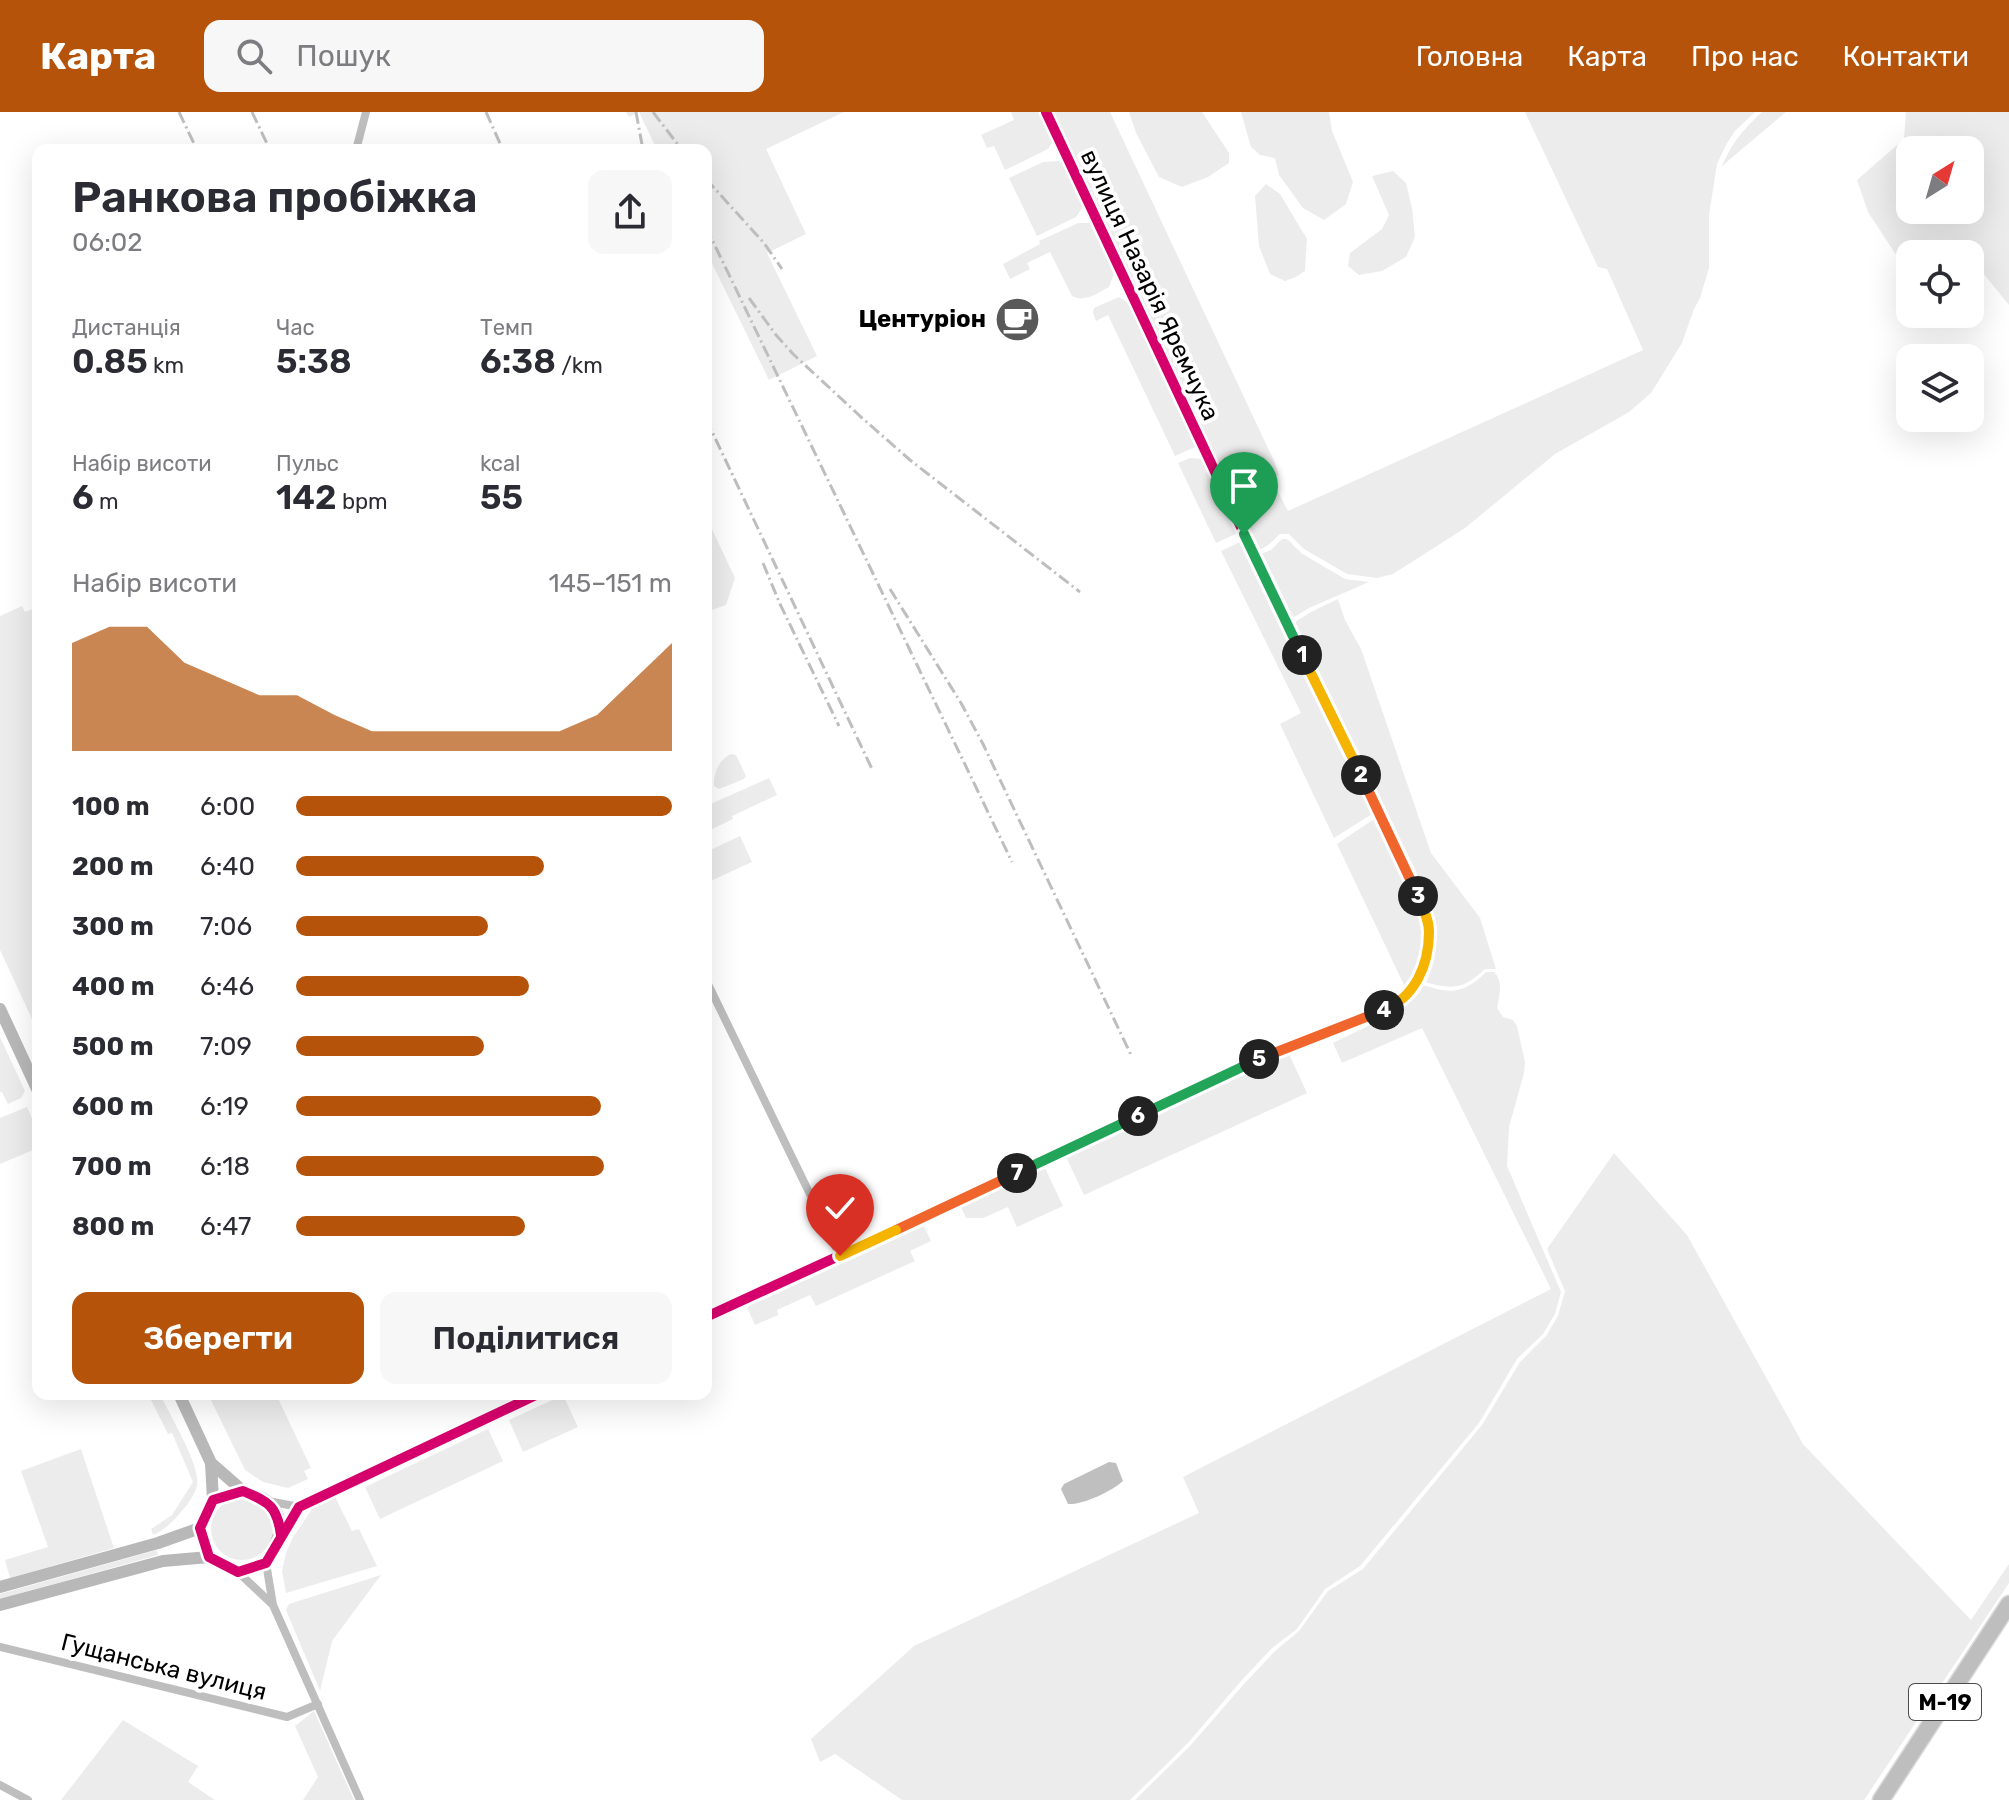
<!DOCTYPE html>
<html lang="uk">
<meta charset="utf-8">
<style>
:root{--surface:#fff;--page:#f7f7f7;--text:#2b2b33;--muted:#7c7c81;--accent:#b45309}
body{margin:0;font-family:Rubik,sans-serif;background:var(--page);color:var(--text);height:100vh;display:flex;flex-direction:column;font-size:30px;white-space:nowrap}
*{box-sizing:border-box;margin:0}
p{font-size:26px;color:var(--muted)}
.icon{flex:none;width:44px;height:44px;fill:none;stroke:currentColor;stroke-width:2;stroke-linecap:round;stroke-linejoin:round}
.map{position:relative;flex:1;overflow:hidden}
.side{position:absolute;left:32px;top:32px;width:680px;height:1256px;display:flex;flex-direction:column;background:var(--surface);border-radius:16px;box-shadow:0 8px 32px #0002}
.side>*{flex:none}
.needle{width:52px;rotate:37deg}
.fabs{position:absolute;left:1896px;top:24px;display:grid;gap:16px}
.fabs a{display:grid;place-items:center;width:88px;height:88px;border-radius:16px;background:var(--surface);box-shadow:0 8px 32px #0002;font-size:40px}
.pin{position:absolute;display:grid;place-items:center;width:68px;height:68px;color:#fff;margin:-82px -34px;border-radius:50% 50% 50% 0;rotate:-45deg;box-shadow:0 0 8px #0007}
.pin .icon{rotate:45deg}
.km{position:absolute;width:40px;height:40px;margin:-20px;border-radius:50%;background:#222;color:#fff;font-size:22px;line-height:40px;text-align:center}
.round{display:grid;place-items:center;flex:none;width:84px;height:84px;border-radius:16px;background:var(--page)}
.overview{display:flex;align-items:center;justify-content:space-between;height:136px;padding:0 40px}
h1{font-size:44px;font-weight:600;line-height:60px}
.figures{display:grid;grid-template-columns:repeat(3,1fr);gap:12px;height:136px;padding:8px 40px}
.figures div{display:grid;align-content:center}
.figures b{font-size:34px;font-weight:600}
.figures small{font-size:22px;font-weight:400}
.figures p{font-size:22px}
.chart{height:224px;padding:16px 40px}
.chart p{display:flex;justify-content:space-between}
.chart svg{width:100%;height:144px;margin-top:8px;fill:var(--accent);opacity:.7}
.cta{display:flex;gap:16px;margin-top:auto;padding:16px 40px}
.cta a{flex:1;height:92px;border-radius:16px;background:var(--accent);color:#fff;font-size:32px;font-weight:600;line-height:92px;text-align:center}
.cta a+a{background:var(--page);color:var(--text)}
ul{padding:0 40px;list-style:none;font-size:26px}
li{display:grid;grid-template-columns:128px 96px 1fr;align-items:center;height:60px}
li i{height:20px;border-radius:10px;background:var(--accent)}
header{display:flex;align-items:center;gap:48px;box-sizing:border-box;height:112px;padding:0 40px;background:var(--accent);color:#fff}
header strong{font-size:38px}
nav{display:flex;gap:44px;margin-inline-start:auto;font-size:28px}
.search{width:560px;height:72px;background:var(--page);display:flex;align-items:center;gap:20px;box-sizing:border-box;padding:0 28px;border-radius:16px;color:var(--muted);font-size:30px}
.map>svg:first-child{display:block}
.green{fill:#ececec;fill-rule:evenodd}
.water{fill:#bfbfbf}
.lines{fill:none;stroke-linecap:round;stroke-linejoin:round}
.highway-casing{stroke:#dbdbdb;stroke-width:19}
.street{stroke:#bebebe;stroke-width:8}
.secondary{stroke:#b8b8b8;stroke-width:12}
.highway{stroke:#bebebe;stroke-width:16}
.rail{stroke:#bebebe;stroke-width:3;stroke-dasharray:12 4 2 4;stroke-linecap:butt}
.cycleway-casing{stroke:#fff;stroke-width:15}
.cycleway{stroke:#d6006c;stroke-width:10}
.split-1-casing{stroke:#fff;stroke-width:16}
.split-2-casing{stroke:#fff;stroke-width:16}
.split-3-casing{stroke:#fff;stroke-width:16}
.split-4-casing{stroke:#fff;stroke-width:16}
.split-5-casing{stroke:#fff;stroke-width:16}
.split-6-casing{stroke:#fff;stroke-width:16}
.split-7-casing{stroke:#fff;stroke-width:16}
.split-8-casing{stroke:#fff;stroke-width:16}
.split-9-casing{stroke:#fff;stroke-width:16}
.split-1{stroke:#22a559;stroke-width:10}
.split-2{stroke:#f5b400;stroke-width:10}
.split-3{stroke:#f0652b;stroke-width:10}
.split-4{stroke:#f5b400;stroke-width:10}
.split-5{stroke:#f0652b;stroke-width:10}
.split-6{stroke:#22a559;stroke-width:10}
.split-7{stroke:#22a559;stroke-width:10}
.split-8{stroke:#f0652b;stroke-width:10}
.split-9{stroke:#f5b400;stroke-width:10}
.labels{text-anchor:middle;stroke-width:8;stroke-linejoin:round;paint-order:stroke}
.shield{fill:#fff;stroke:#4c4c4c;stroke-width:2}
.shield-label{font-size:22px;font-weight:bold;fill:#000}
.street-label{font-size:24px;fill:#000;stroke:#fff}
.poi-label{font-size:24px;font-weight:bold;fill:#000;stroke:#fff;text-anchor:end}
</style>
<header>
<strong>Карта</strong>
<div class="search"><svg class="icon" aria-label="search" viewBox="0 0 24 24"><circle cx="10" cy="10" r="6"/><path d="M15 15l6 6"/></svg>Пошук</div>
<nav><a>Головна</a><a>Карта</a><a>Про нас</a><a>Контакти</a></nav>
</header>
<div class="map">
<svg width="2009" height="1688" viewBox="0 0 2009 1688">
<rect width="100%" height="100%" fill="#fff"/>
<path class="green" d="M626 0H844L766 37 806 122 767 141 817 244 769 268 706 139V38H657L639 0 629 5Z
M1011 0H1041L1054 28 1048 37 1005 58 994 34 987 36 981 23 1014 8Z
M1052 0H1110L1274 349 1279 363 1272 368 1288 399 1643 238 1607 157 1598 155 1525 0H1755L1735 19 1726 33 1717 52 1709 103V156L1700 186 1694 197 1682 231 1651 281 1629 300 1555 342 1465 416 1393 462 1377 466 1347 462 1304 437 1289 422H1280L1267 434 1259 438Z
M1129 0H1202L1229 41V51L1208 65 1182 75 1159 65 1136 21Z
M1241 0H1329L1332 19 1353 70 1346 92 1324 108 1303 96 1279 63 1275 46 1260 43 1251 35Z
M1762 0H1786L1722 54C1733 29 1743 18 1762 0Z
M1906 0H2009V193L1970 145V142H1910V164L1868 100 1857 68 1904 27ZM1970 38V98H1910V38Z
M1059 49 1064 52 1084 93 1076 105 1037 124 1009 66 1043 50Z
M1393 59 1406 71 1412 96 1415 125 1406 145 1382 159 1359 163 1348 154 1350 141 1382 117 1389 103 1372 64Z
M1266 72 1280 82 1307 127 1305 159 1296 165 1285 169 1270 162 1259 134 1255 84Z
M1078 111H1092L1115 159 1109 175C1097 181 1085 191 1072 184L1050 140 1027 151 1030 157 1010 167 1003 152 1040 132 1039 129Z
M1119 185 1129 191 1197 334 1175 344 1108 203 1096 209 1093 201 1094 196Z
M1190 346 1204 347 1238 421 1216 431 1178 351Z
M712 417 735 466 726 493 706 500V421Z
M1282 427H1287L1301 441 1345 467 1369 470 1309 496 1291 507 1261 442 1271 438Z
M1242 429 1372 702 1334 726 1280 612 1301 601 1221 439Z
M1338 487 1345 508 1361 537 1431 741 1480 806 1496 857H1485C1464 877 1452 878 1425 870 1437 850 1435 828 1433 806L1293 511 1311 500Z
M22 494 25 500 33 497 38 508V920L0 838V504Z
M731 642 736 643 746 664 744 667 719 677 714 674C713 661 719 648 731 642Z
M769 666 777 683 732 704 733 707 706 720V694Z
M1374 707 1417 800 1423 824 1419 851 1405 875 1337 732Z
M740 724 752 750 706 771V740Z
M1486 860H1494C1504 870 1499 884 1497 896L1503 905 1513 908 1517 914 1525 950 1524 961 1509 1015 1507 1054 1561 1180 1555 1202 1543 1222 1517 1247 1479 1311 1360 1454 1325 1477 1297 1517 1272 1536 1241 1569 1187 1632 1130 1688H902L835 1642 820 1650 811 1627 914 1534 1199 1401 1183 1365 1551 1177 1422 916 1342 951 1333 931C1365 915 1401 901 1423 873 1451 882 1464 882 1486 860Z
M0 925 25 979 21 986 8 992 2 980H0Z
M1289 942 1307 981 1084 1083 1066 1045Z
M27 995 38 1020V1036L0 1052V1006Z
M1614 1041 1687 1123 1803 1332 1971 1508 2009 1452V1471L1864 1688H1135L1190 1634 1244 1572 1275 1539 1299 1519 1328 1479 1363 1457 1482 1313 1520 1250 1546 1224 1558 1204 1565 1179 1547 1137Z
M1045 1056 1063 1094 1017 1115 1008 1095 983 1106H966L961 1095Z
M924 1114 931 1129 910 1139 915 1149 816 1194 810 1183 777 1198 778 1203 755 1213 747 1195Z
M148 1282H160C169 1302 201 1354 197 1373 195 1383 188 1392 181 1400 173 1410 164 1418 153 1423L151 1417 172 1403 193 1370 172 1321 168 1322Z
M208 1282H276L311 1356 304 1359 308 1367 288 1376 263 1370 245 1358Z
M563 1283 578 1315 523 1340 509 1308Z
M488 1317 503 1349 380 1407 365 1375Z
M81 1337 114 1436 10 1466 5 1448 48 1435 21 1359Z
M335 1385 352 1419 359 1417 377 1454 286 1481 282 1459 286 1441 292 1427 312 1397Z
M211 1417a31 31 0 1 1 62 0a31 31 0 1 1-62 0Z
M157 1438 158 1443 0 1487V1482Z
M381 1463 332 1529 320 1579 286 1498 289 1492Z
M314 1599 354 1688H303L318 1665 295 1614Z
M123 1608 198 1654 188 1670 215 1688H61Z"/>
<path class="water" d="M1109 1350 1116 1351 1123 1369C1112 1379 1083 1393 1068 1392L1061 1377 1064 1372Z"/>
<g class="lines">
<defs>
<path id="highway" d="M1881 1688 2009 1492"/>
</defs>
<use href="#highway" class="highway-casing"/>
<path class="street" d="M356 38 366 0
M706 868 840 1144
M706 1205 939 1098 1253 949 1391 895C1401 888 1412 880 1418 869 1429 851 1432 820 1425 801 1420 785 1412 769 1405 754L1241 415 1046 0
M268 1389 299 1395
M281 1423 299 1395 538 1282
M266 1451 273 1493 360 1688
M238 1460 273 1493
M0 1535 287 1605 318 1592
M0 1673 28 1688"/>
<path class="secondary" d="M0 897 38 979
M179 1282 211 1351 213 1388
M211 1351 243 1379
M243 1379C251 1382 262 1384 268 1390 290 1409 277 1431 266 1451L238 1460 209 1445 200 1416 213 1388Z
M0 1475 158 1431 200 1416
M0 1493 163 1449 209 1445"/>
<use href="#highway" class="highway"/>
<path class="rail" d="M179 0 197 38
M252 0 270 38
M486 0 503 38
M636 0 643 38
M653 0 682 38
M706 67 764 131 782 157
M706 115 1012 750
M749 186 776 223 793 242 861 305 910 348 1080 480
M706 307 872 657
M763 451 780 492 839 614
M890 477 961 591 983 632 1132 945"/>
<defs>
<path id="cycleway" d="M706 1205 939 1098 1253 949 1391 895C1401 888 1412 880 1418 869 1429 851 1432 820 1425 801 1420 785 1412 769 1405 754L1241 415 1046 0
M281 1423C277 1394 269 1390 243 1379L213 1388 200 1416 209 1445 238 1460 266 1451 299 1395 538 1282"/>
</defs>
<use href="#cycleway" class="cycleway-casing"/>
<use href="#cycleway" class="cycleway"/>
</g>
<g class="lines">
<defs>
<path id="split-1" d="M1244 422 1302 543"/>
<path id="split-2" d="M1302 543 1361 663"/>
<path id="split-3" d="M1361 663 1418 784"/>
<path id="split-4" d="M1384 898C1415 885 1429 853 1429 820 1429 808 1423 796 1418 784"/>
<path id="split-5" d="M1259 947 1384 898"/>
<path id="split-6" d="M1138 1004 1259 947"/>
<path id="split-7" d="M1017 1061 1138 1004"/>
<path id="split-8" d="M896 1118 1017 1061"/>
<path id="split-9" d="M840 1144 896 1118"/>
</defs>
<use href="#split-1" class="split-1-casing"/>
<use href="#split-2" class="split-2-casing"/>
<use href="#split-3" class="split-3-casing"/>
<use href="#split-4" class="split-4-casing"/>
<use href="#split-5" class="split-5-casing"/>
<use href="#split-6" class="split-6-casing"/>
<use href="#split-7" class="split-7-casing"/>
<use href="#split-8" class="split-8-casing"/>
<use href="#split-9" class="split-9-casing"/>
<use href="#split-1" class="split-1"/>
<use href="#split-2" class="split-2"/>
<use href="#split-3" class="split-3"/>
<use href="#split-4" class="split-4"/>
<use href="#split-5" class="split-5"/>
<use href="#split-6" class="split-6"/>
<use href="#split-7" class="split-7"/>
<use href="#split-8" class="split-8"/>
<use href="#split-9" class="split-9"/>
</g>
<defs>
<symbol id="cafe-disc" viewBox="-11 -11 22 22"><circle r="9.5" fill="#595959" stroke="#fff"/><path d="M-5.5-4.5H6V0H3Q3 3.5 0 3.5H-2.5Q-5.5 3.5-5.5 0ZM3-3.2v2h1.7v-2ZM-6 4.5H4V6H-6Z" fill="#fff"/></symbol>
</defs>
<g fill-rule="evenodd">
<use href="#cafe-disc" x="992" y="182" width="51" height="51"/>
</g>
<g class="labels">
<rect class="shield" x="1909" y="1572" width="72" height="36" rx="6"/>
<g class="shield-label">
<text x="1945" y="1598">М-19</text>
</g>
<g class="street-label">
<text transform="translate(1150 173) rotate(65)" y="8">вулиця Назарія Яремчука</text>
<text transform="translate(164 1555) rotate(14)" y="8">Гущанська вулиця</text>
</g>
<g class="poi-label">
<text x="986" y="215">Центуріон</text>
</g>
</g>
</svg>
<div class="fabs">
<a><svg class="needle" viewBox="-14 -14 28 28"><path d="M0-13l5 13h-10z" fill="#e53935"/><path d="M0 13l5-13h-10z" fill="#7c7c81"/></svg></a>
<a><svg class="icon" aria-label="locate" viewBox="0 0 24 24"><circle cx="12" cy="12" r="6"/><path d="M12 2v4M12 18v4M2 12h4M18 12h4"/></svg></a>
<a><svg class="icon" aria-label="layers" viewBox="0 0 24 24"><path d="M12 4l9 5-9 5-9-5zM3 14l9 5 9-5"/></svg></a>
</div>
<div class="pin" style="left:1244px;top:422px;background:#1e9e55"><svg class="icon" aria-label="arrive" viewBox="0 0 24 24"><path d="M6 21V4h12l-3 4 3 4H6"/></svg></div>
<div class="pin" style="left:840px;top:1144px;background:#d93025"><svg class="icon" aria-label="check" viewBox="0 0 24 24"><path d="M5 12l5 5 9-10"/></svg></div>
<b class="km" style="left:1302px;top:543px">1</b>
<b class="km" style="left:1361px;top:663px">2</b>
<b class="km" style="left:1418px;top:784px">3</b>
<b class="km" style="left:1384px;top:898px">4</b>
<b class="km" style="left:1259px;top:947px">5</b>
<b class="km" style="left:1138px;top:1004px">6</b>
<b class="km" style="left:1017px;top:1061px">7</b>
<section class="side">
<div class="overview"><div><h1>Ранкова пробіжка</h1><p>06:02</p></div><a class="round"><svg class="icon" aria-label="share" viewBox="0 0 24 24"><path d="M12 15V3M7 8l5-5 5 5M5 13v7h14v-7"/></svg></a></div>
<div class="figures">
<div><p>Дистанція</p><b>0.85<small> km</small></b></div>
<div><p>Час</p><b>5:38</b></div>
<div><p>Темп</p><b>6:38<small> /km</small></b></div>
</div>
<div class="figures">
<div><p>Набір висоти</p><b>6<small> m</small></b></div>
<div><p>Пульс</p><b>142<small> bpm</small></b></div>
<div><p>kcal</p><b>55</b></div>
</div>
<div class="chart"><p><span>Набір висоти</span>145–151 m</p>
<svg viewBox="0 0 160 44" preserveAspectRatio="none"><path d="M0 44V11L10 6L20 6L30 17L40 22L50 27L60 27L70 33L80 38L90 38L100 38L110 38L120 38L130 38L140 33L150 22L160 11V44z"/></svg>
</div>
<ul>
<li><b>100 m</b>6:00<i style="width:100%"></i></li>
<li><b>200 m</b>6:40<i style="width:66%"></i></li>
<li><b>300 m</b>7:06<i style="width:51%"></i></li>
<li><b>400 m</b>6:46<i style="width:62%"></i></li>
<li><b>500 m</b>7:09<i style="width:50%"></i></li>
<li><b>600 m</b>6:19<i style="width:81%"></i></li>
<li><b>700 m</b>6:18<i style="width:82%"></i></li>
<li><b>800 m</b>6:47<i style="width:61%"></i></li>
</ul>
<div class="cta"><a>Зберегти</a><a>Поділитися</a></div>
</section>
</div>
